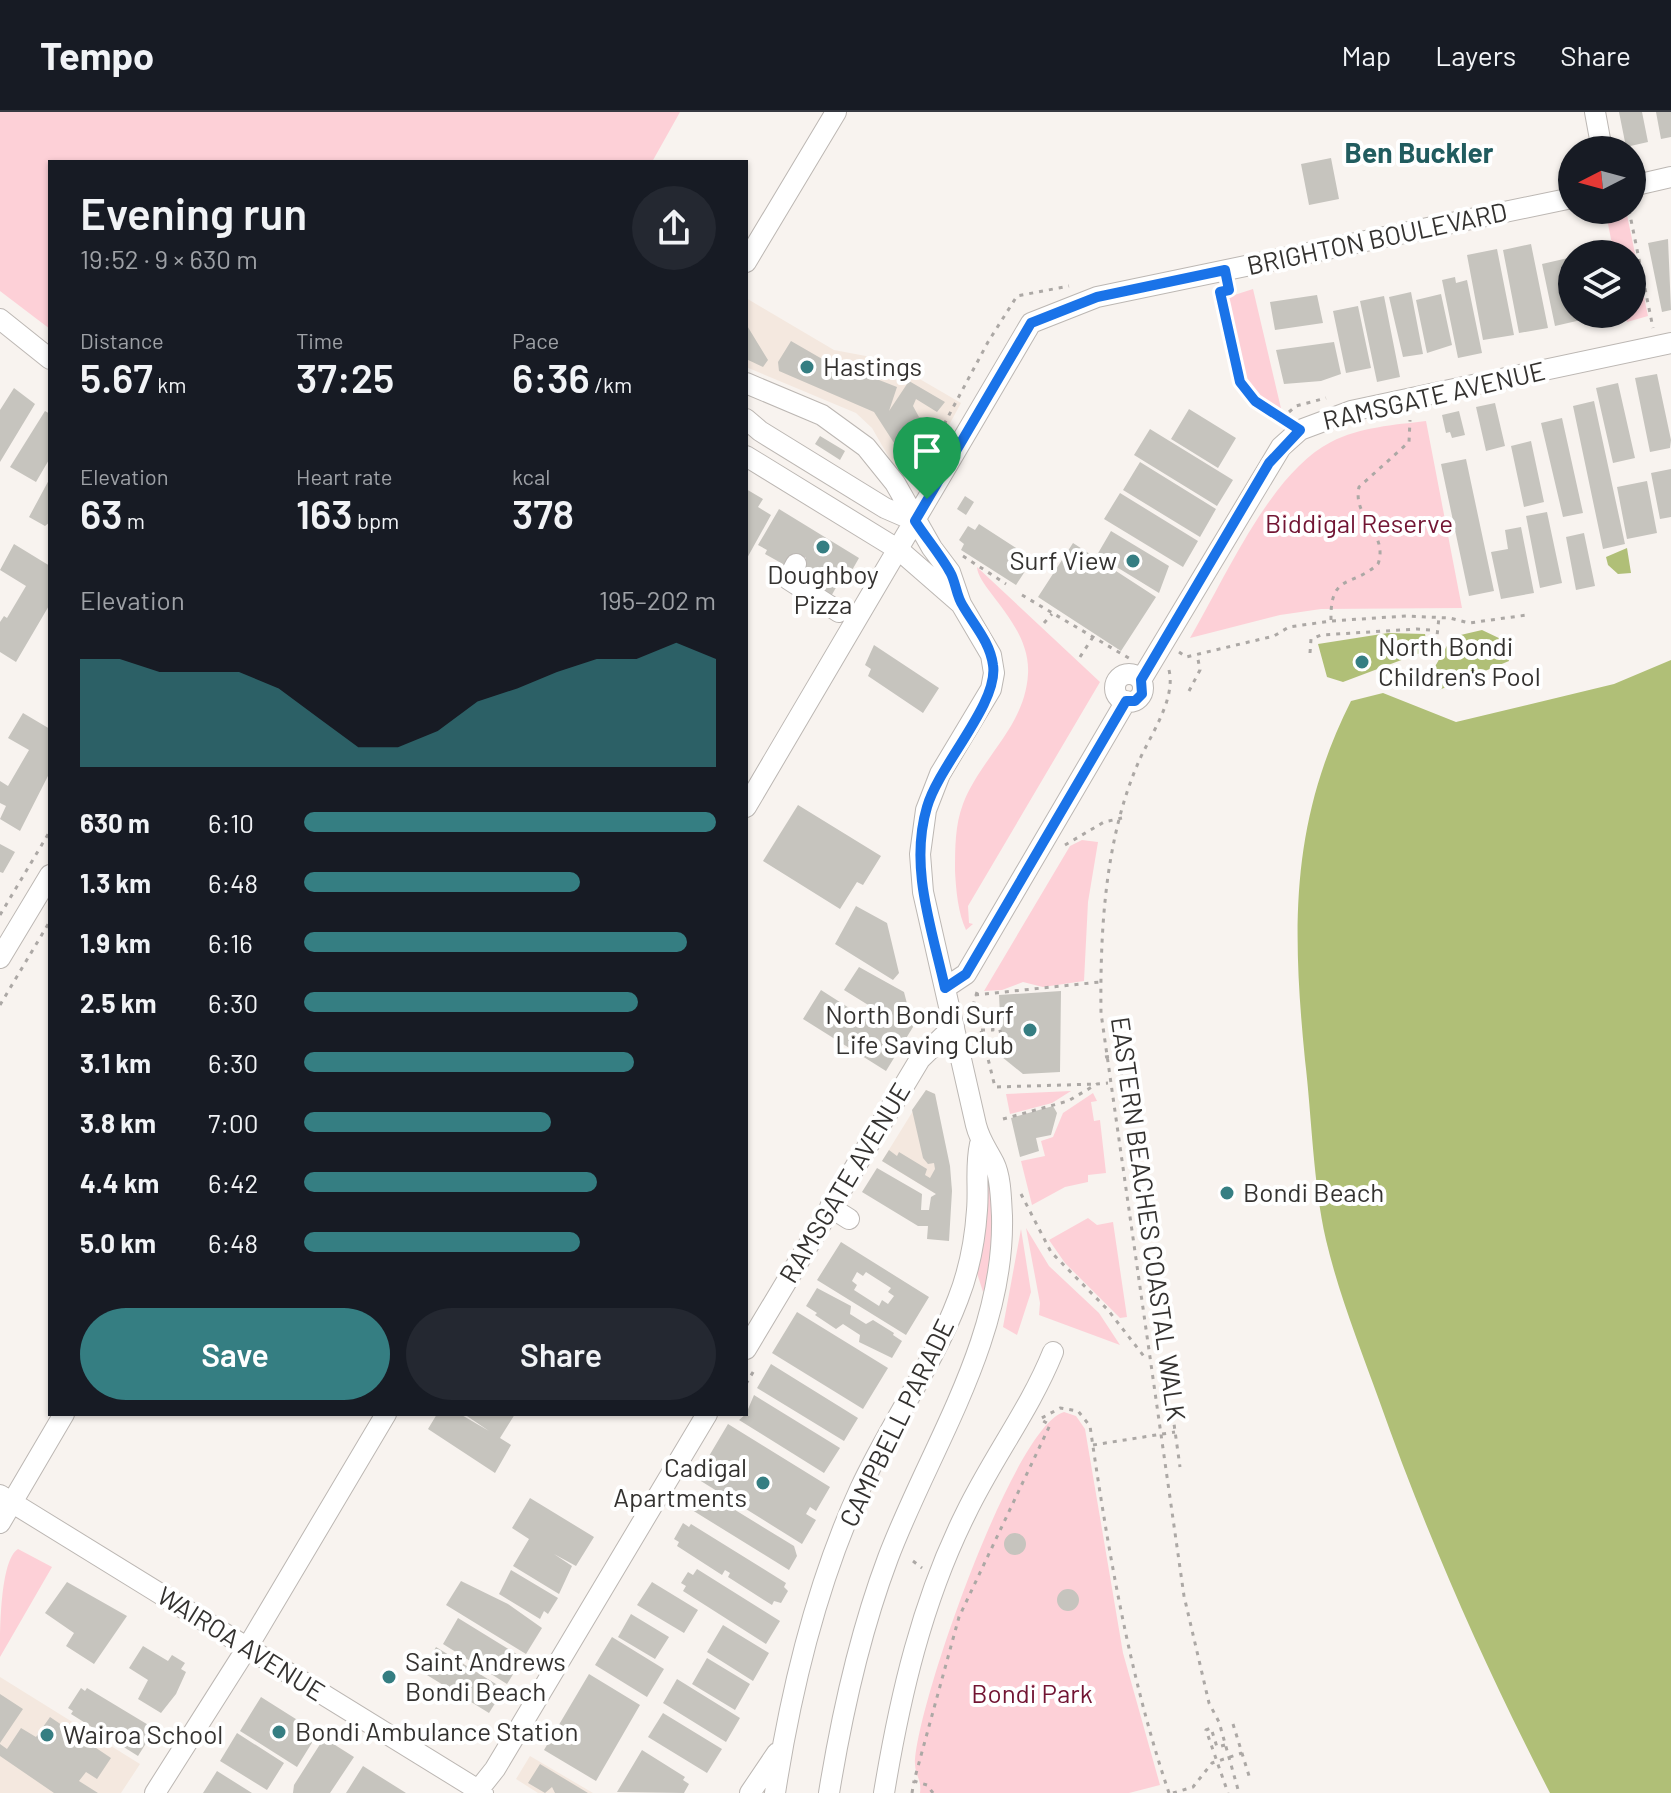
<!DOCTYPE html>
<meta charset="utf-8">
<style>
:root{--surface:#171b24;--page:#242831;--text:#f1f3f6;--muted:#9ea1a6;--line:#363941;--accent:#357e82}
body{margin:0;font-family:Barlow,sans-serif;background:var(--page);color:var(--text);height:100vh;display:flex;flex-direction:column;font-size:30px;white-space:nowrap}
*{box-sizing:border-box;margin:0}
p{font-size:26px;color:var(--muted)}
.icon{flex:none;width:44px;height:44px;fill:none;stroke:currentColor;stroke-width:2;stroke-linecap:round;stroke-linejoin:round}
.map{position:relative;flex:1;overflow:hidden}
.details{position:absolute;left:48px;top:48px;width:700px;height:1256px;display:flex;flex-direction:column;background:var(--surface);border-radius:0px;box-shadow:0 2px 6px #0004}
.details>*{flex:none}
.needle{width:52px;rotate:264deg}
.buttons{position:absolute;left:1558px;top:24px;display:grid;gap:16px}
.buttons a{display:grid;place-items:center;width:88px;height:88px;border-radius:50%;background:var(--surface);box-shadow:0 2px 6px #0004;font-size:40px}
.pin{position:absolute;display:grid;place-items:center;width:68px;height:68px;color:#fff;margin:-82px -34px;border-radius:50% 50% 50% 0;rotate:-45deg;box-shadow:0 0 8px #0007}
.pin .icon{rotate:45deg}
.round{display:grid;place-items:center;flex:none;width:84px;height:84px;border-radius:42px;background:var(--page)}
.headline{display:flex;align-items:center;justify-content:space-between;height:136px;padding:0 32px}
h1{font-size:44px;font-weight:600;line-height:60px}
.figures{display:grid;grid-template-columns:repeat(3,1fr);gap:12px;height:136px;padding:8px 32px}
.figures div{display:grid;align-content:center}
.figures b{font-size:40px;font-weight:600}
.figures small{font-size:22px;font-weight:400}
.figures p{font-size:22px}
.chart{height:224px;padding:16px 32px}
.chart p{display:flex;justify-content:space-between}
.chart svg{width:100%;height:144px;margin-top:8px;fill:var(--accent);opacity:.7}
.primary-button{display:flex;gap:16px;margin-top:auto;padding:16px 32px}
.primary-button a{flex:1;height:92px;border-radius:48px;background:var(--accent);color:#fff;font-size:32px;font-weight:600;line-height:92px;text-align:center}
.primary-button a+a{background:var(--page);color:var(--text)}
ul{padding:0 32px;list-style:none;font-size:26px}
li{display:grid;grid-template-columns:128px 96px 1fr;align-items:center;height:60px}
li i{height:20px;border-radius:10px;background:var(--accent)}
header{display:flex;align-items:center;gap:48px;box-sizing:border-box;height:112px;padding:0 40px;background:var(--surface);border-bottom:2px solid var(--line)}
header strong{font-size:38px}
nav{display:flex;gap:44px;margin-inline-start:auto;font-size:28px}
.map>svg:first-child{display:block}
.built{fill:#f4e8df}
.green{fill:#fdd0d7}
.water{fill:#b0bf77}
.building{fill:#c6c4be;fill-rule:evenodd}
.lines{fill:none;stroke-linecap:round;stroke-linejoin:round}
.minor-casing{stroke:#bcb7b3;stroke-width:22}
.path{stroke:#aca8a5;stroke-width:3;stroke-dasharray:4 6;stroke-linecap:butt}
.minor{stroke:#fff;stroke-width:20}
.route-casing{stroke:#fff;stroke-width:16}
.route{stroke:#1a73e8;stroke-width:10}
.poi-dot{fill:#357e82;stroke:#fff;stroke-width:3}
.labels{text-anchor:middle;stroke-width:8;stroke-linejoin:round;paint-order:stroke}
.street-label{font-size:26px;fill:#343230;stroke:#fff}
.poi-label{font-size:26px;fill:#343230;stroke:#fff;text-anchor:start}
.park-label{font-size:26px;fill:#721533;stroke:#fff}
.neighbourhood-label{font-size:28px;font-weight:bold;fill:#215c5f;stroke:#fff}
</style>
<header>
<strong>Tempo</strong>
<nav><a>Map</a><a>Layers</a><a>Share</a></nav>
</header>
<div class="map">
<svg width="1671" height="1681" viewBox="0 0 1671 1681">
<rect width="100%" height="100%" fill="#f8f3ef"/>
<path class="built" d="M746 186 834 238 887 248 961 291 924 359 904 364 895 356 872 316 856 301 746 255Z
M926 978 935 982 952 1079 936 1082 882 1049Z
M0 1565 140 1652 121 1681H0Z
M530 1644 593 1681H538L516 1667Z"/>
<path class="green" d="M0 0H680L652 50H50V217L0 179Z
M1627 103 1648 204 1627 210 1626 202H1632V142H1614L1607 107Z
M1253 177 1283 305C1236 302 1230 222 1222 187Z
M1426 309 1462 496 1321 497 1280 503 1190 526C1225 467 1270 361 1331 330 1360 315 1394 313 1426 309Z
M977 455 1100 570 968 794 969 811 973 812 966 818C958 801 956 778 955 759 955 736 955 713 963 692 981 645 1025 615 1028 562 1031 513 978 477 977 455Z
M1082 728 1098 730 1088 790 1084 869 1043 875 1023 870 1002 878 984 879 1070 734Z
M1071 979 1052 991 1010 1002 1006 982Z
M1093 981 1097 989 1091 990 1094 1009 1100 1008 1106 1061 1088 1063V1070L1065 1075 1032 1093 1021 1049 1045 1044 1041 1029 1053 1025 1063 1001Z
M985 1049C993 1089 1000 1142 983 1180L976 1158Z
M1088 1106 1097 1113 1113 1110 1127 1205 1120 1206 1065 1151 1049 1128Z
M1026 1116 1049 1154 1099 1201 1120 1233 1039 1203 1040 1191Z
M1021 1117 1031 1180 1017 1223 1003 1215Z
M1064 1300 1076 1304 1085 1317 1123 1541 1160 1673 1129 1681H920C922 1669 915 1662 915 1652 915 1597 1014 1313 1064 1300Z
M18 1437 52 1455 0 1545C0 1519 0 1448 18 1437Z"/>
<path class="water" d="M1627 436 1631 461 1618 462 1608 453 1606 445Z
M1482 518 1503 528 1509 549 1439 578 1433 558 1452 525Z
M1388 521 1425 522 1428 538 1343 570 1327 565 1318 532Z
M1671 548V1681H1550C1484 1553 1427 1424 1379 1288 1360 1235 1339 1183 1326 1128 1313 1070 1312 1007 1305 948 1292 816 1290 710 1351 589L1383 581 1456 610 1614 572Z"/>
<path class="building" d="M1619 0H1642L1648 30 1626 35Z
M1656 0H1671V25L1661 27Z
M1331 46 1339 87 1309 93 1301 52Z
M1668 127 1671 198 1662 200 1648 131Z
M1531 132 1548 216 1519 221 1503 138Z
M1601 135 1602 142H1575V141Z
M1497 137 1514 223 1483 228 1467 143Z
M1568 146 1572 202H1580L1581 208 1555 214 1542 152Z
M1455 165 1456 171 1467 168 1482 241 1458 246 1442 168Z
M1411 180 1423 242 1403 245 1389 185Z
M1441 182 1452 233 1427 241 1416 188Z
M1317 183 1323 211 1275 218 1270 190Z
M1384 184 1400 265 1377 270 1360 189Z
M1358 194 1371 256 1346 261 1333 199Z
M746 212 768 248 763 255 746 247Z
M791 229 843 259 846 254 864 262 871 260 874 266 897 275 889 299 909 269 945 290 937 300 916 287 913 294 919 305 927 307 928 314 922 318 925 324 919 327 918 334 903 337 901 333 896 334 874 300 779 259 778 250Z
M1334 230 1341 262 1321 269 1284 272 1276 238Z
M1657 262 1671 328 1670 336 1650 340 1635 266Z
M1618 271 1635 346 1613 351 1596 276Z
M14 276 35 292 0 350V298Z
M1594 289 1625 432 1603 437 1573 294Z
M1495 291 1505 334 1486 339 1476 295Z
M1189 297 1236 326 1218 356 1171 327Z
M45 299 50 302V346L36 370 10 355Z
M1459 299 1465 323 1452 326 1450 320 1446 321 1442 303Z
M1562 306 1583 401 1563 405 1541 311Z
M1150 317 1233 368 1217 394 1134 343Z
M820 324 845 339 840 348 815 332Z
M1531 329 1544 390 1524 395 1511 334Z
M1466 347 1494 479 1469 484 1441 352Z
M1140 350 1216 397 1200 425 1123 378Z
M1671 357V405L1660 407 1651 361Z
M50 366V410L45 414 29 405Z
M1647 369 1657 421 1627 427 1617 375Z
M746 377 763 387 758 395 771 403 746 448Z
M1120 381 1198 429 1183 455 1104 407Z
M965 384 974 390 966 403 957 397Z
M779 397 859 446 843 474 838 472 829 488 793 467 806 446 799 442 790 456 765 442 767 438 758 433Z
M1547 400 1562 471 1540 476 1526 404Z
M979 412 1033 447 1016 473 961 438 964 432 959 428 968 414 975 418Z
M1521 415 1534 481 1501 487 1491 440 1508 437 1505 418Z
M1111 419 1169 454 1159 481 1097 443Z
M1584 421 1595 474 1576 478 1566 425Z
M1073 431 1156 485 1121 539 1038 485Z
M14 432 50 454V492L16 550 0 540V510L4 504 7 506 26 474 0 458Z
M874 533 939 576 923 601 868 564 871 557 865 553Z
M23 601 50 617V660L20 719 0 707 6 694 0 691V669L8 674 29 638 8 626Z
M798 693 881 744 863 773 857 770 840 797 763 749Z
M0 732 15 740 3 761 0 760Z
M856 794 887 811 899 861 893 868 835 832Z
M859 855 904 880 913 915 886 959 803 907 821 878 857 901 860 897 867 901 864 906 880 916 886 904 844 878Z
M1061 879 1060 960 1023 962 1002 945 999 883Z
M926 978 935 982 950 1054 952 1079 949 1129 927 1127 928 1114H918L862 1080 877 1056 922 1082 921 1098H929L931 1085 936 1082 882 1049 889 1038 897 1044 899 1040 927 1057 925 1063 930 1066 935 1057 934 1051 928 1052 923 1046 912 998Z
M1053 994 1057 1001 1051 1023 1036 1026 1039 1039 1020 1045 1011 1006Z
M841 1130 929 1185 906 1223 817 1168ZM857 1160 863 1164 866 1160 891 1176 888 1180 894 1184 888 1192 882 1188 879 1194 854 1178 857 1173 852 1169Z
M817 1176 851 1194 850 1202 866 1212 873 1208 894 1221 893 1223 902 1229 892 1246 859 1230 860 1223 843 1212 836 1217 815 1203 817 1201 806 1194Z
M797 1200 888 1256 863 1297 772 1241Z
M771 1252 858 1306 844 1329 757 1276Z
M754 1283 840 1336 824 1361 739 1308 746 1302Z
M437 1302H460L489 1319 464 1302H515L500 1326 511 1333 495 1361 428 1317Z
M728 1312 830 1375 816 1399 810 1395 806 1402 816 1408 802 1432 696 1366Z
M702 1382H709L794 1434 797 1444 789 1458 692 1398Z
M530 1386 594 1425 576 1454 554 1442 572 1454 559 1482 513 1454 529 1427 512 1416Z
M683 1411 689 1415 691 1412 786 1471 784 1475 788 1479 781 1491 774 1489 772 1493 728 1465 730 1461 725 1458 722 1463 677 1434 679 1430 674 1427Z
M1004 1432a11 11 0 1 1 22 0a11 11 0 1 1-22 0Z
M697 1457 780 1509 766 1532 683 1479 686 1474 681 1471 688 1460 693 1463Z
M511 1458 558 1486 548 1502 544 1499 540 1507 499 1482Z
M461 1469 508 1492 542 1516 526 1542 446 1493Z
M67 1470 127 1504 94 1552 66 1534 74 1521 45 1501Z
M652 1470 698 1498 684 1521 637 1493Z
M1057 1488a11 11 0 1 1 22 0a11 11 0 1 1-22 0Z
M631 1502 669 1525 655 1547 618 1525Z
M458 1506 523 1546 507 1572 443 1532Z
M723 1513 769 1541 753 1569 707 1540Z
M612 1525 664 1557 647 1585 595 1553Z
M143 1534 168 1549 172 1543 185 1551 181 1557 186 1560 176 1582 161 1601 138 1587 148 1568 129 1556Z
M436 1535 504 1577 489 1601 422 1560Z
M707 1546 750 1572 735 1598 692 1572Z
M589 1562 640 1593 596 1669 544 1638Z
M677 1567 740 1606 726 1630 663 1591Z
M81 1576 85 1579 87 1576 155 1617 138 1644 71 1602 73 1599 68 1596Z
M0 1582 23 1597 0 1631Z
M261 1585 318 1621 297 1655 240 1619Z
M663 1601 722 1637 707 1661 648 1625Z
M50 1605 111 1646 97 1667 86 1660 79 1669 98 1681H54L0 1644V1632L7 1637 21 1616 36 1625Z
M237 1621 284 1651 267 1678 220 1649Z
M324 1626 354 1645 330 1681H293L294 1673Z
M642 1638 685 1665 683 1668 689 1672 684 1681 617 1680Z
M540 1652 588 1681H555L552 1675 545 1681 528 1671Z
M363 1654 406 1681H346Z
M217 1659 252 1681H203Z"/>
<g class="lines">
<defs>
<path id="minor" d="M1595 0 1602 38
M1632 74 1671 65
M746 150 836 0
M0 207 50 247
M746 271 822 303 866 335 895 371 932 436 950 460 961 492 991 543 994 561 991 577 940 662 926 698 920 742 923 780 976 1013C980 1029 987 1037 994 1051 1001 1065 1001 1088 1002 1104 1005 1228 930 1335 888 1446 859 1523 842 1601 829 1681
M746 307 760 319 885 396 915 409
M746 344 899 438 961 492
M796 452 788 467 839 500
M1115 576a14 14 0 1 1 28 0a14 14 0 1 1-28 0Z
M1141 568 1281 335 1300 318 1351 299 1671 231
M746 695 1031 211 1097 185 1572 86
M0 846 50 763
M945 876 966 862 1126 589
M830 1095 849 1107
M746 1237 920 947 954 914
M0 1383 483 1681
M0 1411 64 1302
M155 1681 247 1536 386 1302
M476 1681 495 1657 707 1302
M750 1681 777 1641
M775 1681C791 1577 816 1473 860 1377 890 1312 933 1253 958 1187 969 1159 975 1128 977 1098 979 1075 975 1055 980 1032
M884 1681C900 1584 922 1489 966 1401 993 1345 1030 1297 1053 1240"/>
</defs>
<use href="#minor" class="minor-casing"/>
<path class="path" d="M1629 98 1653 216
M1221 179C1223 217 1238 297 1284 305
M1289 300 1296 294 1326 286
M909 359 925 348 988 230 1017 184 1069 174
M963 444 1006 472
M1022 483 1132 548
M1331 508C1330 461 1351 476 1378 452 1389 421 1352 406 1359 375L1409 330 1410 308
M1044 511 1052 502
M1179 540 1186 545 1274 524 1289 515 1331 509 1406 504 1450 506 1469 511 1527 503
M1310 541 1311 527 1321 523 1417 517 1431 518 1429 534H1436L1439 505
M1080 545 1093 525
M1169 558C1176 587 1151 622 1139 649 1105 726 1100 818 1101 901L1184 1484 1209 1591 1219 1610 1239 1681
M1189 579 1200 558 1197 542
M1065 733 1104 710 1122 706
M0 803 50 719
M977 880 974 890 995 975 1097 972
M975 883 1100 870
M0 893 50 809
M1115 911 1119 943
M981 918H993L992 898 996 895 1001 924
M1105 945 1119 943 1125 987
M1003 1007 1068 989 1097 972 1108 971
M1021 1082 1051 1140 1108 1198 1146 1247
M746 1272 756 1255
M1170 1283 1180 1355
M1093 1333 1175 1320
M913 1449 922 1456
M1233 1612 1250 1667
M1225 1633 1217 1635 1211 1616 1206 1618 1228 1681
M912 1681 914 1669
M933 1681 927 1673 914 1669 959 1505 1050 1313 1040 1307 1060 1296 1078 1299 1090 1314C1108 1438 1129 1563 1169 1681
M1173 1681 1193 1675 1212 1651 1242 1641"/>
<use href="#minor" class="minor"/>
</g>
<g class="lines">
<defs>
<path id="route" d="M1225 158 1229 178 1220 180 1240 270 1255 289 1300 318 1269 351 1141 568 1142 582 1135 589H1126L966 862 945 876C932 817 909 755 927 695 939 653 999 591 993 553 990 530 974 513 963 494 956 484 956 470 950 460 940 442 926 426 915 409L1031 211 1097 185Z"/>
</defs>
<use href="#route" class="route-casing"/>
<use href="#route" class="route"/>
</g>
<g class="poi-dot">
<circle cx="807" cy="255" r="8"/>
<circle cx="823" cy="435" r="8"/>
<circle cx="1133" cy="449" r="8"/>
<circle cx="1362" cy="550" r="8"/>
<circle cx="1030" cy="918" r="8"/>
<circle cx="1227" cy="1081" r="8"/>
<circle cx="763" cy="1371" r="8"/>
<circle cx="389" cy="1565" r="8"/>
<circle cx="279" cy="1620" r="8"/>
<circle cx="47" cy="1623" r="8"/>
</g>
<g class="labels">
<g class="street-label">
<text transform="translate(1377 127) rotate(-12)" y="9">BRIGHTON BOULEVARD</text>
<text transform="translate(1434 284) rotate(-13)" y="9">RAMSGATE AVENUE</text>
<text transform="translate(845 1071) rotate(-59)" y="9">RAMSGATE AVENUE</text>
<text transform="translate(1148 1107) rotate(82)" y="9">EASTERN BEACHES COASTAL WALK</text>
<text transform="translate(897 1311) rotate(-64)" y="9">CAMPBELL PARADE</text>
<text transform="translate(241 1532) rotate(32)" y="9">WAIROA AVENUE</text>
</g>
<g class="poi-label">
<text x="823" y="264">Hastings</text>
<text x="1117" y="458" text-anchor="end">Surf View</text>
<text x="823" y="472" text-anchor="middle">Doughboy<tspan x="823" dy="30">Pizza</tspan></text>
<text x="1378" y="544">North Bondi<tspan x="1378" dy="30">Children's Pool</tspan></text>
<text x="1014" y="912" text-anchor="end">North Bondi Surf<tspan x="1014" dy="30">Life Saving Club</tspan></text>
<text x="1243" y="1090">Bondi Beach</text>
<text x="747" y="1365" text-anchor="end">Cadigal<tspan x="747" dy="30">Apartments</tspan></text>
<text x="405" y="1559">Saint Andrews<tspan x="405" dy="30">Bondi Beach</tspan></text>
<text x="295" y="1629">Bondi Ambulance Station</text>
<text x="63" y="1632">Wairoa School</text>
</g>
<g class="park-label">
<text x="1359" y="421">Biddigal Reserve</text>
<text x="1032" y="1591">Bondi Park</text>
</g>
<g class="neighbourhood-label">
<text x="1419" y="51">Ben Buckler</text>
</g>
</g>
</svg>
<div class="buttons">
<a><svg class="needle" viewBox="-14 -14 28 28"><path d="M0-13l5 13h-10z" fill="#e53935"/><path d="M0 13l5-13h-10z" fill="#9ea1a6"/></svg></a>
<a><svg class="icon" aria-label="layers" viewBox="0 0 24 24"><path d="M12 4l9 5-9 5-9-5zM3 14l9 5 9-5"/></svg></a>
</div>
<div class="pin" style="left:927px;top:387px;background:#1e9e55"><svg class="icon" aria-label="arrive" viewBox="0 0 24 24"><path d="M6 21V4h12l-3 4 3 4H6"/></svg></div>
<section class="details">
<div class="headline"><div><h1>Evening run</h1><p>19:52 · 9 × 630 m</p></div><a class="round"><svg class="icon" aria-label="share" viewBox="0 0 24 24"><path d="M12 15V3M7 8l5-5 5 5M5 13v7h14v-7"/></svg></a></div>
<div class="figures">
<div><p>Distance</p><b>5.67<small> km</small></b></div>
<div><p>Time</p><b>37:25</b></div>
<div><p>Pace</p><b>6:36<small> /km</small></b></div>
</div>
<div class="figures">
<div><p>Elevation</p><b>63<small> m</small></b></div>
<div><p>Heart rate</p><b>163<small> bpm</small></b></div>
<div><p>kcal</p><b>378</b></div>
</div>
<div class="chart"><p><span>Elevation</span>195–202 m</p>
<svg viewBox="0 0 160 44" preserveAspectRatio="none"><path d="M0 44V11L10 11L20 15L30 15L40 15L50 20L60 29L70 38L80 38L90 33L100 24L110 20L120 15L130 11L140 11L150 6L160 11V44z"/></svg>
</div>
<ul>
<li><b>630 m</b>6:10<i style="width:100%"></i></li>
<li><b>1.3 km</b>6:48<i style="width:67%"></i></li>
<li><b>1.9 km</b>6:16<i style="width:93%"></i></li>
<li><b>2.5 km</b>6:30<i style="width:81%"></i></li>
<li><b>3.1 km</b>6:30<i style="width:80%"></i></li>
<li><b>3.8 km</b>7:00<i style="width:60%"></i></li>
<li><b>4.4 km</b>6:42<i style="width:71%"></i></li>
<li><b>5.0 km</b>6:48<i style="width:67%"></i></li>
</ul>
<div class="primary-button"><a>Save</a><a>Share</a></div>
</section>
</div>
